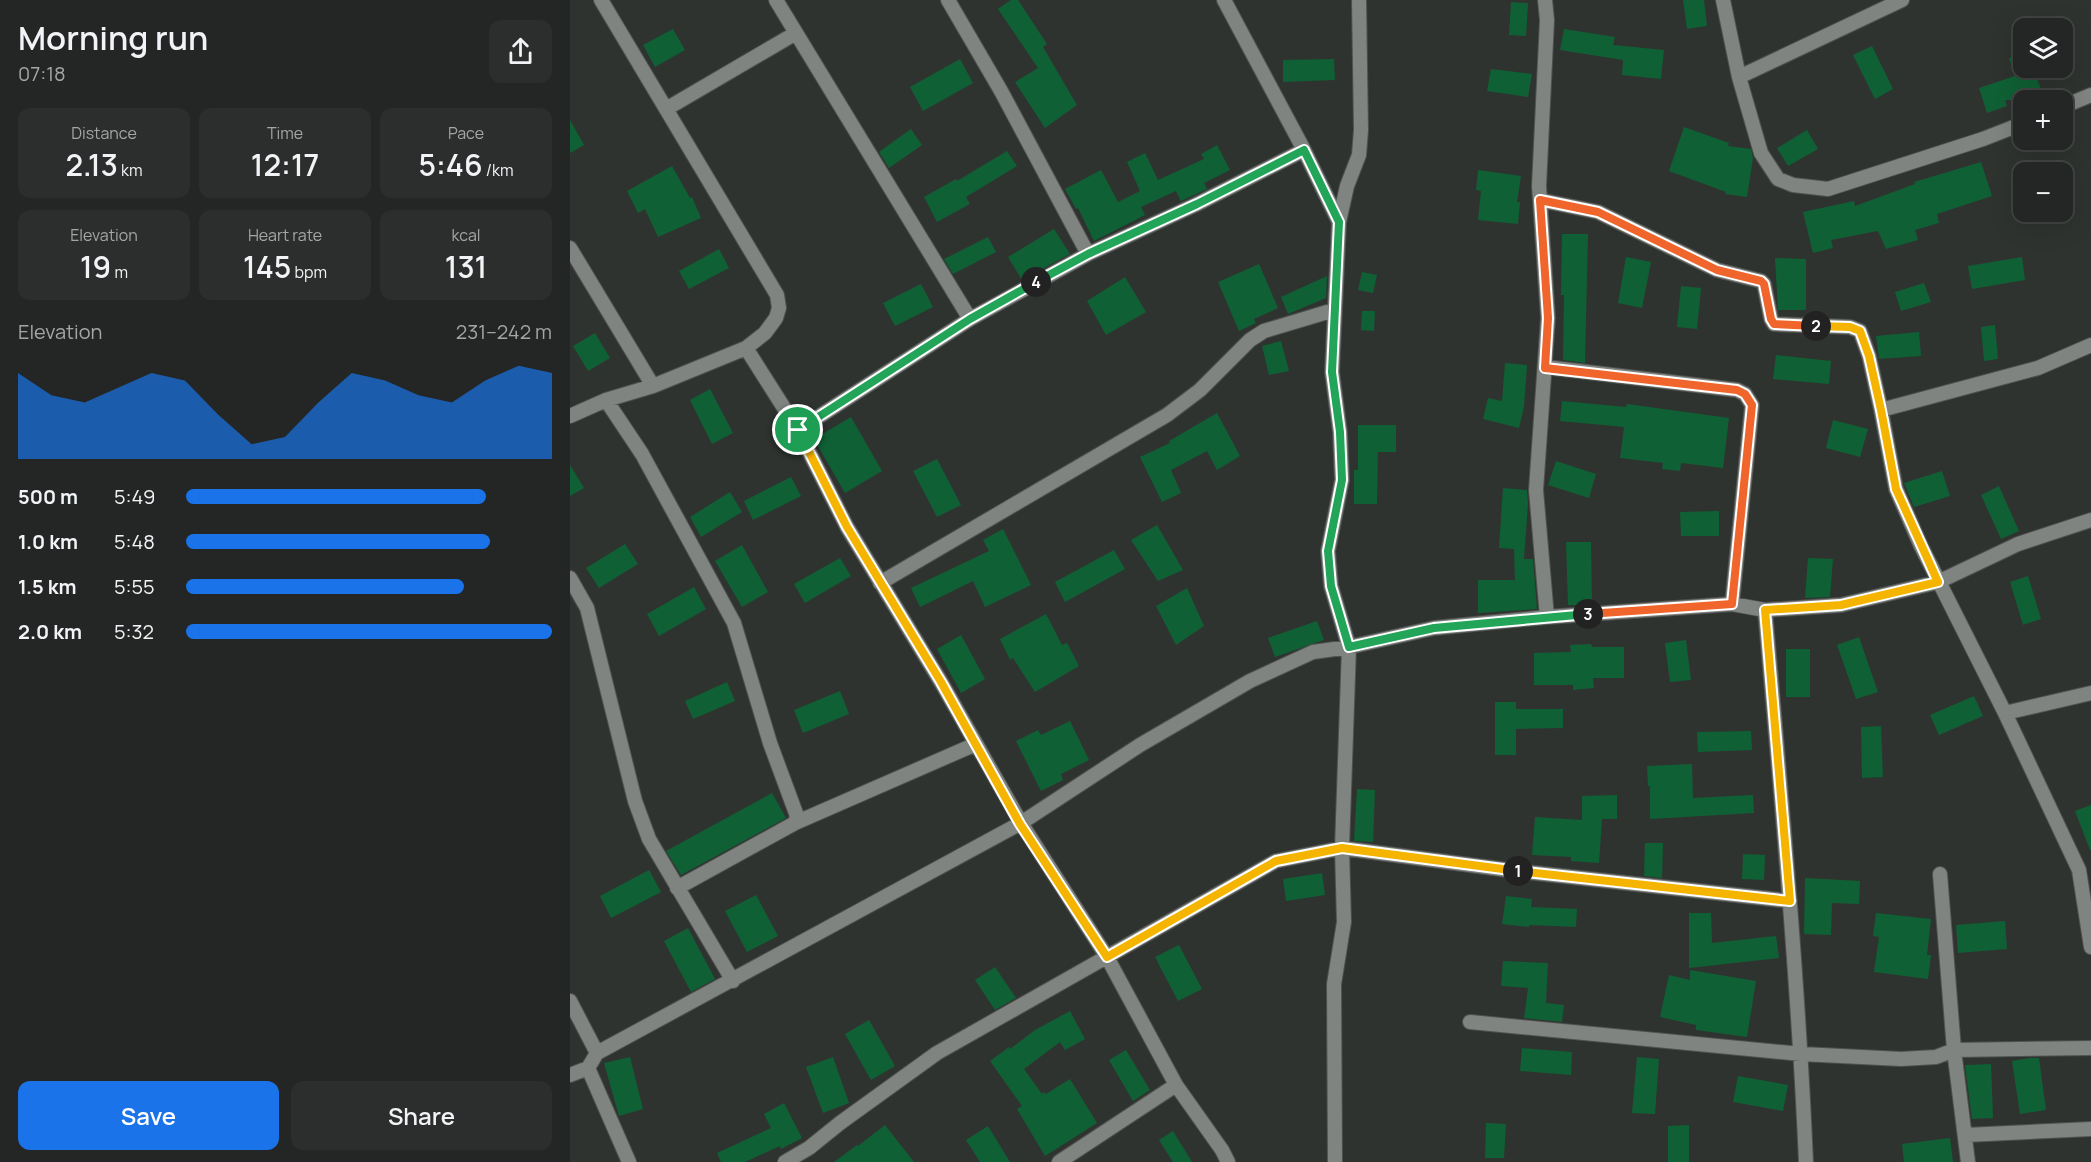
<!DOCTYPE html>
<meta charset="utf-8">
<style>
:root{--surface:#232624;--page:#2b2e2c;--text:#f1f3f6;--muted:#a3a5a6;--line:#404341;--accent:#1a73e8}
body{margin:0;font-family:Manrope,sans-serif;background:var(--page);color:var(--text);height:100vh;display:flex;flex-direction:column;font-size:22px;white-space:nowrap}
*{box-sizing:border-box;margin:0}
p{font-size:20px;color:var(--muted)}
.icon{flex:none;width:33px;height:33px;fill:none;stroke:currentColor;stroke-width:2;stroke-linecap:round;stroke-linejoin:round}
.map{position:relative;flex:1;overflow:hidden}
.details{display:flex;flex-direction:column;background:var(--surface);width:570px}
.details>*{flex:none}
.buttons{position:absolute;left:1443px;top:18px;display:grid;gap:12px}
.buttons a{display:grid;place-items:center;width:60px;height:60px;border-radius:12px;background:var(--surface);box-shadow:0 6px 24px #0002,0 0 0 2px var(--line);font-size:30px}
.pin{position:absolute;display:grid;place-items:center;width:51px;height:51px;color:#fff;margin:-26px;border:3px solid #fff;border-radius:50%;box-shadow:0 2px 6px #0007}
.km{position:absolute;width:30px;height:30px;margin:-15px;border-radius:50%;background:#222;color:#fff;font-size:16px;line-height:30px;text-align:center}
.round{display:grid;place-items:center;flex:none;width:63px;height:63px;border-radius:12px;background:var(--page)}
.overview{display:flex;align-items:center;justify-content:space-between;height:102px;padding:0 18px}
h1{font-size:33px;font-weight:600;line-height:45px}
.figures{display:grid;grid-template-columns:repeat(3,1fr);gap:9px;height:102px;padding:6px 18px}
.figures div{display:grid;align-content:center;border-radius:12px;background:var(--page);text-align:center}
.figures b{font-size:30px;font-weight:600}
.figures small{font-size:16px;font-weight:400}
.figures p{font-size:16px}
.chart{height:168px;padding:12px 18px}
.chart p{display:flex;justify-content:space-between}
.chart svg{width:100%;height:108px;margin-top:6px;fill:var(--accent);opacity:.7}
.button{display:flex;gap:12px;margin-top:auto;padding:12px 18px}
.button a{flex:1;height:69px;border-radius:12px;background:var(--accent);color:#fff;font-size:24px;font-weight:600;line-height:69px;text-align:center}
.button a+a{background:var(--page);color:var(--text)}
ul{padding:0 18px;list-style:none;font-size:20px}
li{display:grid;grid-template-columns:96px 72px 1fr;align-items:center;height:45px}
li i{height:15px;border-radius:8px;background:var(--accent)}
main{display:flex;flex:1;min-height:0}
.map>svg:first-child{display:block}
.building{fill:#106035}
.lines{fill:none;stroke-linecap:round;stroke-linejoin:round}
.street-casing{stroke:#4f524f;stroke-width:16}
.street{stroke:#808481;stroke-width:14}
.split-1-casing{stroke:#fff;stroke-width:12}
.split-2-casing{stroke:#fff;stroke-width:12}
.split-3-casing{stroke:#fff;stroke-width:12}
.split-4-casing{stroke:#fff;stroke-width:12}
.split-5-casing{stroke:#fff;stroke-width:12}
.split-1{stroke:#f5b400;stroke-width:8}
.split-2{stroke:#f5b400;stroke-width:8}
.split-3{stroke:#f0652b;stroke-width:8}
.split-4{stroke:#22a559;stroke-width:8}
.split-5{stroke:#22a559;stroke-width:8}
</style>
<main>
<section class="details">
<div class="overview"><div><h1>Morning run</h1><p>07:18</p></div><a class="round"><svg class="icon" aria-label="share" viewBox="0 0 24 24"><path d="M12 15V3M7 8l5-5 5 5M5 13v7h14v-7"/></svg></a></div>
<div class="figures">
<div><p>Distance</p><b>2.13<small> km</small></b></div>
<div><p>Time</p><b>12:17</b></div>
<div><p>Pace</p><b>5:46<small> /km</small></b></div>
</div>
<div class="figures">
<div><p>Elevation</p><b>19<small> m</small></b></div>
<div><p>Heart rate</p><b>145<small> bpm</small></b></div>
<div><p>kcal</p><b>131</b></div>
</div>
<div class="chart"><p><span>Elevation</span>231–242 m</p>
<svg viewBox="0 0 160 44" preserveAspectRatio="none"><path d="M0 44V9L10 18L20 21L30 15L40 9L50 12L60 26L70 38L80 35L90 21L100 9L110 12L120 18L130 21L140 12L150 6L160 9V44z"/></svg>
</div>
<ul>
<li><b>500 m</b>5:49<i style="width:82%"></i></li>
<li><b>1.0 km</b>5:48<i style="width:83%"></i></li>
<li><b>1.5 km</b>5:55<i style="width:76%"></i></li>
<li><b>2.0 km</b>5:32<i style="width:100%"></i></li>
</ul>
<div class="button"><a>Save</a><a>Share</a></div>
</section>
<div class="map">
<svg width="1521" height="1162" viewBox="0 0 1521 1162">
<rect width="100%" height="100%" fill="#2f3330"/>
<path class="building" d="M441 0H448L477 44 473 47 507 105 475 128 445 82 468 68 428 9Z
M1113 0H1134L1137 26 1117 29Z
M941 2 958 3 956 36 939 35Z
M103 29 115 50 85 67 73 45Z
M994 29 1045 37 1043 45 1094 50 1091 79 1052 75 1053 60 990 50Z
M1302 46 1323 89 1305 99 1283 55Z
M1454 52V68H1463L1475 100H1435L1437 106 1417 113 1409 88 1445 76 1439 58Z
M390 59 403 83 353 111 340 87Z
M764 59 765 80 713 82V60Z
M921 69 962 74 958 97 917 91Z
M0 120 14 145 0 153Z
M1114 127 1159 143 1158 146 1181 149 1183 158 1177 197 1155 194 1156 192 1099 171Z
M341 129 352 145 319 168 309 152Z
M1237 130 1248 149 1218 166 1207 148Z
M647 145 660 170 634 183 637 189 611 201 606 191 571 207 575 215 524 241 508 208 506 209 495 189 531 170 548 202 570 191 557 162 575 153 588 180 634 159 631 154Z
M437 151 447 166 396 197 400 204 367 222 354 197 386 179 387 181Z
M1411 162 1422 196 1367 214 1369 223 1345 230 1348 240 1316 249 1308 231 1261 240 1263 248 1243 253 1233 212 1284 201 1285 206 1345 184 1344 182Z
M102 166 120 198 122 197 131 218 88 237 75 209 68 213 57 191Z
M908 170 951 176 947 202H950L948 224 908 220 911 191 906 190Z
M484 229 500 254 452 280 438 257Z
M992 234H1018L1015 363 993 360 994 295H991Z
M418 237 426 252 383 274 374 259Z
M149 249 159 268 119 289 109 271Z
M1056 257 1081 262 1072 308 1048 303Z
M1452 257 1455 280 1402 289 1398 266Z
M1205 258 1236 259V310H1208Z
M689 264 708 308 684 319 686 323 669 331 648 282Z
M792 272 807 275 803 293 788 290Z
M757 276 756 298 718 314 711 297Z
M555 277 576 312 536 335 517 301Z
M1354 283 1361 302 1331 311 1325 292Z
M351 284 363 307 325 326 313 303Z
M1111 286 1131 288 1127 329 1107 327Z
M792 311H805L804 331 791 330Z
M1425 325 1428 359 1414 361 1411 327Z
M1349 332 1351 356 1309 359 1306 336Z
M25 333 40 358 18 371 3 346Z
M711 341 719 371 699 375 692 346Z
M1206 355 1261 361 1259 384 1203 379Z
M935 363 957 365 954 407 949 428 913 419 918 398 932 401Z
M140 389 163 433 142 444 120 400Z
M992 401 1056 407 1057 404 1159 418 1153 468 1111 463 1110 471 1092 469 1093 463 1050 458 1054 427 990 421Z
M647 413 670 456 647 470 637 451 601 470 611 493 592 502 570 457 600 443 599 441Z
M281 417 312 471 275 493 244 439Z
M1263 420 1298 429 1290 457 1256 448Z
M788 425H826V452H808L807 504H784V470H788Z
M367 459 391 505 367 517 343 471Z
M986 461 1026 474 1019 498 978 485Z
M0 465 14 488 0 496Z
M1372 471 1380 496 1344 507 1334 483Z
M221 477 231 496 183 520 174 501Z
M1429 486 1449 531 1431 539 1411 495Z
M933 488 957 490 958 503 954 559H963L967 609 908 613V580H945L944 549 929 548Z
M160 492 172 512 131 537 120 517Z
M1149 511V536H1111L1110 512Z
M587 525 613 570 588 581 561 540Z
M433 529 461 585 415 607 403 581 350 607 341 588 419 551 413 540Z
M996 542H1021L1022 605H998Z
M55 544 68 564 29 588 16 568Z
M172 545 198 592 172 607 145 561Z
M544 550 555 569 495 602 485 582Z
M270 558 281 576 235 603 224 584Z
M1238 558 1263 559 1260 597 1235 598Z
M1458 576 1471 619 1453 625 1440 582Z
M124 587 136 609 89 636 77 614Z
M617 588 634 626 606 645 586 606Z
M476 614 492 645 497 643 509 666 465 692 443 658 440 660 430 639Z
M747 621 754 640 705 657 698 638Z
M391 635 415 679 391 693 367 649Z
M1289 637 1308 692 1286 699 1267 645Z
M1116 640 1121 680 1100 682 1095 643Z
M1021 644 1022 647H1054V678H1023L1024 688 1003 690V685H964V653L1001 652 1000 645Z
M1216 649H1240V697H1216Z
M157 682 165 701 123 719 115 701Z
M270 691 279 714 233 733 224 710Z
M1404 696 1413 716 1369 735 1360 715Z
M925 702H946V709H993V728L946 729V755H925Z
M500 721 519 760 491 774 493 780 471 791 446 741 468 730 471 735Z
M1311 726 1313 777 1292 778 1291 727Z
M1181 731 1182 750 1128 752 1127 732Z
M1122 764 1123 798 1183 795 1184 813 1080 819V786H1078L1077 766Z
M787 789 805 790 803 842 784 841Z
M202 793 216 818 111 875 96 851Z
M1047 795V819H1032L1029 863 1001 861V857L962 855 965 817 1012 820V796Z
M1521 805V850H1520L1505 811Z
M1075 843H1093L1092 878 1074 876Z
M1173 854 1195 855 1194 880 1172 879Z
M79 870 91 892 41 918 30 896Z
M752 873 755 895 716 901 713 879Z
M1235 878 1290 881 1289 904 1262 903 1261 935 1234 934Z
M186 895 208 936 177 952 155 911Z
M936 896 962 899 961 907 1007 909 1006 927 959 925V927L932 924Z
M1119 913H1141L1142 943 1206 936 1209 958 1119 968Z
M1306 913 1361 919 1357 955H1361L1358 979 1304 972 1309 937 1303 936Z
M1435 921 1437 949 1388 953 1386 925Z
M118 928 145 979 121 992 94 941Z
M609 945 632 989 608 1001 585 957Z
M933 961 978 963 976 1003 994 1005 992 1022 954 1018 958 988 931 986Z
M425 967 446 998 425 1010 405 980Z
M1120 970 1186 981 1177 1037 1126 1030V1025L1090 1017 1099 975 1120 980Z
M500 1011 515 1039 495 1050 490 1042 454 1069 472 1094 474 1092 476 1094 500 1079 527 1123 475 1156 447 1109 452 1106 420 1061 439 1047 440 1049 465 1030Z
M299 1020 325 1066 301 1080 275 1034Z
M952 1048 1002 1052 1001 1075 950 1071Z
M556 1050 580 1090 563 1101 539 1060Z
M60 1057 73 1109 49 1116 34 1063Z
M263 1057 279 1103 253 1113 236 1067Z
M1067 1057 1089 1059 1085 1114 1062 1113Z
M1460 1058H1469L1476 1110 1450 1114 1442 1061Z
M1421 1064 1423 1118 1402 1119 1395 1065Z
M1168 1076 1218 1085 1213 1111 1163 1102Z
M214 1103 232 1138 211 1149 210 1146 175 1162H151L147 1153 201 1128 194 1114Z
M916 1123 936 1124 934 1158H915Z
M315 1125 344 1162H264L287 1145 288 1146Z
M1119 1125V1162H1098V1126Z
M418 1126 440 1162H410L396 1140Z
M603 1131 622 1162H603L589 1140Z
M1380 1138 1383 1162H1334L1332 1144Z"/>
<g class="lines">
<defs>
<path id="street" d="M206 0 400 319
M378 0 431 91 518 254
M654 0 734 150 769 222
M975 0 977 20 969 186 978 318 966 490 977 617
M1153 0 1169 77 1191 153 1208 179 1223 185 1258 189 1413 139 1454 123
M1169 77 1332 0
M1492 107 1521 95
M96 109 226 33
M970 200 1028 212 1147 270 1191 281 1194 284 1201 319 1204 324 1280 327 1290 331 1299 356 1311 410 1326 489 1351 546 1435 713 1509 870 1521 947
M0 248 83 386
M176 348 228 430 277 527 371 682 451 823 537 957 606 1085 652 1150 658 1162
M975 367 1167 390 1175 394 1182 405 1162 604
M36 400 72 454 164 623 200 743 227 816 225 823
M1311 410 1468 368 1521 345
M0 416 36 400 83 386 176 348 195 333 206 318 209 308 207 295 31 0
M228 430 400 319 518 254 627 204 734 150
M0 578 17 608 65 801 79 839 163 981
M310 583 597 415 630 390 680 340 694 331 764 310
M1195 610C1211 794 1228 978 1236 1162
M1435 713 1521 693
M1370 874 1384 1050 1398 1162
M107 888 225 823 406 744
M0 1001 27 1053
M900 1022 1231 1054 1331 1059 1366 1057 1384 1050 1521 1048
M18 1068 59 1162
M0 1075 18 1068 27 1053 451 823 570 745 680 681 743 652 779 647 864 628 977 617 1162 604 1195 610 1271 605 1368 582 1448 544 1521 520
M1396 1135 1521 1129
M215 1162 239 1148 270 1123 367 1053 706 861 772 848 938 870 1220 901
M489 1162 606 1085
M765 1162 764 984 774 922 772 848 779 647 761 586 758 551 772 480 770 432 762 372 769 222 777 186 789 155 791 130 789 0"/>
</defs>
<use href="#street" class="street-casing"/>
<use href="#street" class="street"/>
</g>
<g class="lines">
<defs>
<path id="split-1" d="M228 430 277 527 371 682 450 824 537 957 706 861 772 848 948 871"/>
<path id="split-2" d="M948 871 1220 901 1195 610 1271 605 1368 582 1326 489 1311 410 1299 356 1290 331 1280 327 1246 326"/>
<path id="split-3" d="M1018 614 1162 604 1182 405 1175 394 1167 390 975 368 978 318 970 200 1028 212 1147 270 1191 281 1194 284 1201 319 1204 324 1246 326"/>
<path id="split-4" d="M466 282 518 254 627 204 734 150 769 222 762 372 770 432 772 480 758 551 761 586 779 647 864 628 1018 614"/>
<path id="split-5" d="M228 430 400 319 466 282"/>
</defs>
<use href="#split-1" class="split-1-casing"/>
<use href="#split-2" class="split-2-casing"/>
<use href="#split-3" class="split-3-casing"/>
<use href="#split-4" class="split-4-casing"/>
<use href="#split-5" class="split-5-casing"/>
<use href="#split-1" class="split-1"/>
<use href="#split-2" class="split-2"/>
<use href="#split-3" class="split-3"/>
<use href="#split-4" class="split-4"/>
<use href="#split-5" class="split-5"/>
</g>
</svg>
<div class="buttons">
<a><svg class="icon" aria-label="layers" viewBox="0 0 24 24"><path d="M12 4l9 5-9 5-9-5zM3 14l9 5 9-5"/></svg></a>
<a>+</a>
<a>−</a>
</div>
<div class="pin" style="left:228px;top:430px;background:#1e9e55"><svg class="icon" aria-label="arrive" viewBox="0 0 24 24"><path d="M6 21V4h12l-3 4 3 4H6"/></svg></div>
<b class="km" style="left:948px;top:871px">1</b>
<b class="km" style="left:1246px;top:326px">2</b>
<b class="km" style="left:1018px;top:614px">3</b>
<b class="km" style="left:466px;top:282px">4</b>
</div>
</main>
